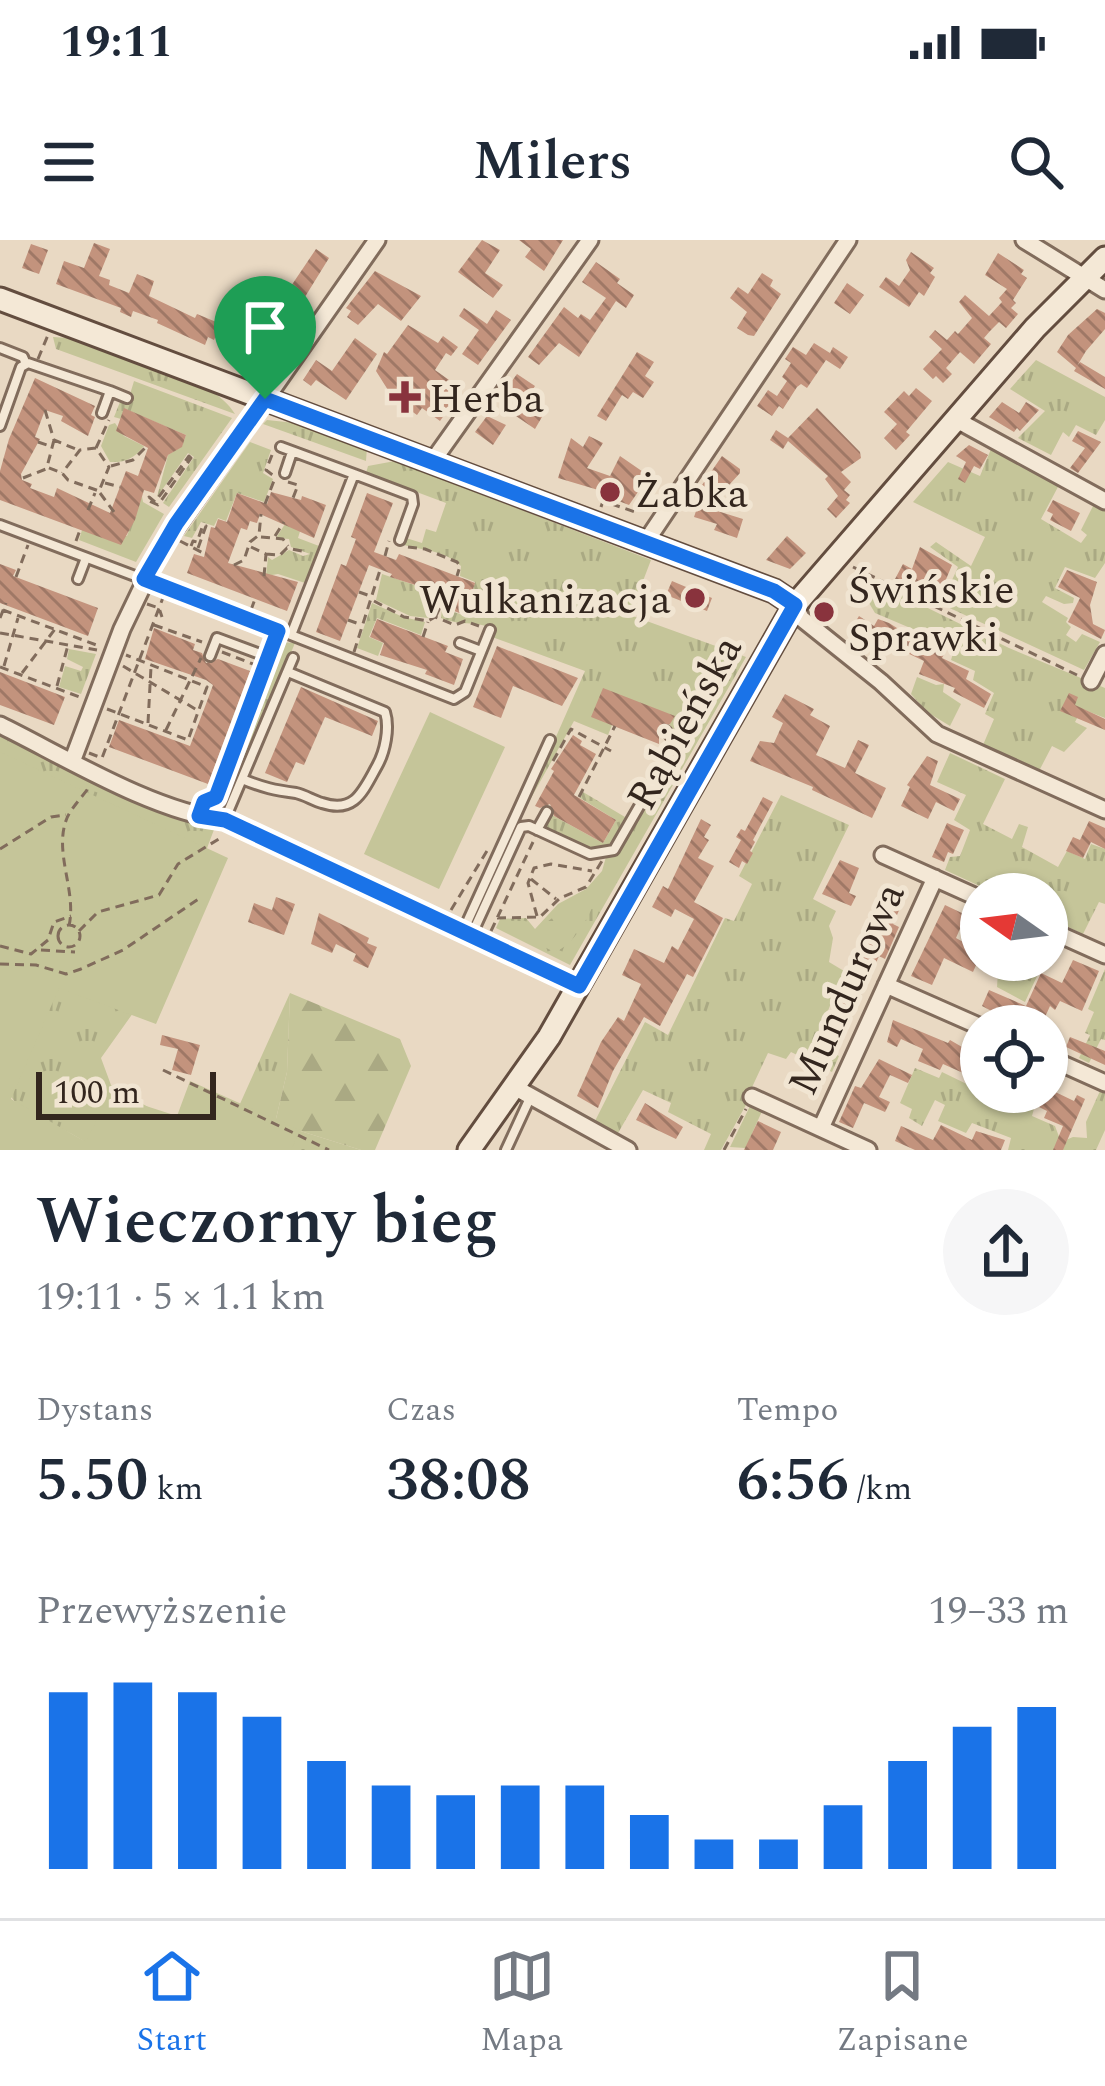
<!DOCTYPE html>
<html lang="pl">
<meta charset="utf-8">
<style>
:root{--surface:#fff;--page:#f6f6f7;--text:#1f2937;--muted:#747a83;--line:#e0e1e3;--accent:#1a73e8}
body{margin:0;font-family:Spectral,serif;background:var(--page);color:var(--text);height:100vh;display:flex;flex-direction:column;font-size:45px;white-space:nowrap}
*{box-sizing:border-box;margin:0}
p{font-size:39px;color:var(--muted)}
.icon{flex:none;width:66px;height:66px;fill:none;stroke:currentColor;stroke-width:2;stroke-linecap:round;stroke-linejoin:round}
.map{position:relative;height:910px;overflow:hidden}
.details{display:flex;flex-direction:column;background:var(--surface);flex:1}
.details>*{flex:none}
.needle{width:78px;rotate:284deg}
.tools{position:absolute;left:960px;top:633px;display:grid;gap:24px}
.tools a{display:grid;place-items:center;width:108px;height:108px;border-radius:50%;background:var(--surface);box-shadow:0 3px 9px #0004;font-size:60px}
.scale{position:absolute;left:36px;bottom:30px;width:180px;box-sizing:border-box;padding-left:12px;border:6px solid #33261e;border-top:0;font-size:33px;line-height:42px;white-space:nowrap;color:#33261e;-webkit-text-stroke:9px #f1e5d2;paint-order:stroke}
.pin{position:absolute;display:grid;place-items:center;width:102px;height:102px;color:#fff;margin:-123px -51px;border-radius:50% 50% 50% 0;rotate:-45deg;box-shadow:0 0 12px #0007}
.pin .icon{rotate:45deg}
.round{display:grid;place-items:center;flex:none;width:126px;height:126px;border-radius:63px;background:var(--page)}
.headline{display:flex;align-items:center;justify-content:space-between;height:204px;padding:0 36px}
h1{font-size:66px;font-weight:600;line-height:90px}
.figures{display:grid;grid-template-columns:repeat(3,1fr);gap:18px;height:204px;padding:12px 36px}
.figures div{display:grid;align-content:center}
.figures b{font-size:60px;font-weight:600}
.figures small{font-size:33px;font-weight:400}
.figures p{font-size:33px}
.chart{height:336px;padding:24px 36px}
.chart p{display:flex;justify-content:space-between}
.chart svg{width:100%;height:216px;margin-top:12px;stroke:var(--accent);stroke-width:6}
.status{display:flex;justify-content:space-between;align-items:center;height:84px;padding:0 60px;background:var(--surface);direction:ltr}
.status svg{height:33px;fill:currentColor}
header{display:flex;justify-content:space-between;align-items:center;height:156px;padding:0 36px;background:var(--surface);font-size:54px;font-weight:600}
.dock{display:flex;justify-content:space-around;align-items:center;height:168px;border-top:3px solid var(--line);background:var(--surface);font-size:33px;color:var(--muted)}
.dock a{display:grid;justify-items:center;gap:6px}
.dock .selected{color:var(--accent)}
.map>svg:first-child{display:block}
.grass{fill:url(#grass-tufts)}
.forest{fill:url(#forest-firs)}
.green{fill:#c5c599}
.building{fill:url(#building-back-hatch)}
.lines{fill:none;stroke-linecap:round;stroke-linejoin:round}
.lane-casing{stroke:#816c5c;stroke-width:14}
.street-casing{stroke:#816c5c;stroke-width:21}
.secondary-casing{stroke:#634d3f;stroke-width:27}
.path{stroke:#816c5c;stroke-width:3;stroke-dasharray:9 6;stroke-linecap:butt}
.lane{stroke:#f4e8d6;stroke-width:8}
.street{stroke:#f4e8d6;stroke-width:15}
.secondary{stroke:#f4e8d6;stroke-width:21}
.route-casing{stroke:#fff;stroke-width:24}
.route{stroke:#1a73e8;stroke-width:15}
.poi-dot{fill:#89333d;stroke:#f1e5d2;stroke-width:4.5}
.labels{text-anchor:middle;stroke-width:10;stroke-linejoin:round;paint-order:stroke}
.poi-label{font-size:42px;fill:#33261e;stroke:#f1e5d2;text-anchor:start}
.street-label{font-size:42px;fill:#33261e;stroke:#f1e5d2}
</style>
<div class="status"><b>19:11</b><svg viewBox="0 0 49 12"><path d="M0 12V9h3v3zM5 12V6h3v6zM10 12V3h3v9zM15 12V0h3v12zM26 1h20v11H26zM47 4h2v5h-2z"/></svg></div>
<header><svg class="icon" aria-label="menu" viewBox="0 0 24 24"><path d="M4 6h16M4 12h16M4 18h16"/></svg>Milers<svg class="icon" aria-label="search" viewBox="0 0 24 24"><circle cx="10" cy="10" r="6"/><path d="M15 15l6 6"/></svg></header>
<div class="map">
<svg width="1105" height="910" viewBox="0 0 1105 910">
<defs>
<pattern id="grass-tufts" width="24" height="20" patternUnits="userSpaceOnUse" patternTransform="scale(3)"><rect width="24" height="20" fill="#c5c599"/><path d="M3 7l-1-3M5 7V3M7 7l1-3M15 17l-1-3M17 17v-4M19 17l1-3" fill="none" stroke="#aaa983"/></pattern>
<pattern id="forest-firs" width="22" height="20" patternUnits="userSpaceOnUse" patternTransform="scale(3)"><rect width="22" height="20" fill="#c5c599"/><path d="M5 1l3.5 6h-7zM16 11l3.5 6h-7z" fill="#aaa983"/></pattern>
<pattern id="building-back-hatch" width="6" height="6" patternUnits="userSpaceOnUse" patternTransform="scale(3)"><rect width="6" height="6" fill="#c3937d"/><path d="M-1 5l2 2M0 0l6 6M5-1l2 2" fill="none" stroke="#9f7866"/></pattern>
</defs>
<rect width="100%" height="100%" fill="#e9d9c3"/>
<path class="grass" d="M71 95C117 112 214 136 235 174L56 109 53 97 69 98Z
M1036 120 1105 157V180L1096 195 1076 185 1069 197 1063 192 1051 215 1018 198 1045 171 1010 149Z
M134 141 232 178 169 267 163 263 194 217 188 213 157 257 168 215 182 206 186 195 125 169 121 179 114 177 120 162 127 164Z
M267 180 305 184 367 207 366 221 263 184Z
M115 183 124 196 144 206C135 218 124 223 110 222L101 206 109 185Z
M250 202 271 210 263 233 273 239 264 262 237 253 226 281 218 278 214 286 201 282 192 298 184 296Z
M991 209 1059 245 1041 279 1081 303 1087 295 1081 290 1094 264 1105 270V323L1095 338 1065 327 1055 348 1074 358 1073 363 1064 364 1046 356 1042 362 1068 378 1066 382 1071 387 1066 395 1076 402 1082 394 1100 402 1084 430 941 364 958 327 930 307 936 302 971 326 985 297 913 262 948 222 980 236Z
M395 221 651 320 630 375 746 417 570 725 496 688 500 679 526 678 535 689 558 664 586 649 602 631 606 617 625 601 679 504 676 493 668 487 674 476 612 485 608 495 574 481 521 576 585 431 492 397 494 388C473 381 460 386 441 378L442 368 466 376 475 342 460 336 461 326C444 310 425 311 404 305L406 298 422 303 426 289 436 292 446 263 366 233 368 226Z
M142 256 143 262 164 274 136 322 79 300 82 290 127 296Z
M285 284 301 288 298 298 319 306 305 343 278 334 266 336 268 317 272 320 289 310 303 316 310 314 291 307 289 299 276 298Z
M382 334 444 355 435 374 428 378 410 376 376 360Z
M871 340 1009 408 1105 448V478L1082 469 1075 482 1087 488 1064 512 1052 506 1039 531 983 505 994 479 985 474 994 453 973 440 975 431 951 420 955 407 875 373 863 353Z
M372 363 403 377 425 382 421 395 377 378 369 397 383 403 378 416 357 408Z
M281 402 295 403 226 568 214 574 205 571 219 564Z
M69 409 96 414 81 454 59 447 65 426 81 431 83 427 67 419Z
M917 437 936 445 944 444 943 452 961 464 950 486 927 472 911 454Z
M0 495 156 568 215 587 158 738 101 818 111 845 178 885 239 866 290 753 287 832 275 883 361 910H95C54 874 12 887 0 828Z
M950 513 1005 539 983 584 1012 599 1019 584 1028 587 1022 607 1058 627 1067 611 1085 619 1091 604 1105 609V664L1099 662 1083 694 1047 677V654H997L945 630 950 617 960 616 970 590 954 580 966 555 937 542Z
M583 552 625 577 611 605 593 609 545 588 552 575 603 603 616 580 580 558Z
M781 555 849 585 813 659 836 671 829 686 833 698 829 722 844 731 815 803 839 816 832 832 791 812 786 819 768 813 747 858 750 865 763 869 750 898 773 910 730 907 750 866 747 863 721 910H704L711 894 668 872 671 863 643 850 618 893 595 881 645 782 668 795 725 678 734 681 752 644 739 636Z
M973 668 981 671V720H1012L1039 732 1025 762 997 747 998 731 973 718 979 706 962 696Z
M1105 729V800L1101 799 1089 823 1079 818 1090 795 1085 793 1094 772 1088 769Z
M915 828 939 838 942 832 979 850 981 845V852H1000L1034 869 1032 876 1055 886 1061 902 1073 897 1087 898 1086 882 1100 851 1105 853V890L1096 910H1008L1011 898 972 883 966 893 938 881 945 865 935 860 922 886 909 878 912 869 900 863Z"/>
<path class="forest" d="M591 650 597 656C590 675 574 706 554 712L505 686 508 681H523L533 692Z
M290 753 400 799 411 826 375 910H361L275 883 287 832Z"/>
<path class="green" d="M430 472 505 507 439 649 364 614Z
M0 512 228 618 156 784 59 748 11 859 86 902 109 854 177 876 190 841 300 890 291 910H0Z"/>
<path class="building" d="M482 0 500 10 485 33 503 45 493 58 458 32Z
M519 0H563L544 31 525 17 531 9Z
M94 3 110 9 99 36 110 40 109 45 129 53 137 34 154 41 149 56 195 78 197 74 221 84 214 100 208 97 205 105 157 83 158 80 133 71 131 77 120 72 121 68 56 44 64 21 84 28Z
M31 4 48 10 39 34 22 28Z
M316 9 329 18 300 65 285 55Z
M911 12 934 28 930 33 935 37 924 56 919 52 909 67 879 47 886 37 899 46 910 30 906 20Z
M998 13 1024 30 1021 34 1027 38 1013 60 1016 63 1011 68 1018 74 1006 88 999 82 990 91 984 98 991 104 974 124 960 112 946 128 952 134 943 143 936 136 933 139 923 129 942 109 929 97 935 90 947 100 955 91 958 94 972 78 959 62 965 55 989 76 1002 62 999 58 1007 49 985 35Z
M596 22 620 39 617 43 634 55 626 68 616 61 579 117 559 103 539 125 528 117 564 67 578 78 581 74 590 80 606 58 582 42Z
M375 31 421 56 401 81 378 64 358 85 347 77 351 71 346 68Z
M762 33 773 40 770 46 781 54 754 96 748 95 737 88 747 72 730 58 738 47 748 54Z
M847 43 864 55 850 74 834 63Z
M464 68 487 84 496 70 511 80 478 125 462 114 479 90 459 76Z
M1097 69 1105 73V89L1086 111 1077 126 1080 122 1105 137V149L1074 131 1076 128 1057 112 1068 95Z
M408 85 438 103 443 96 458 107 451 116 446 113 435 130 456 145 451 153 457 157 440 181 422 168 417 175 393 158 376 131 384 112 387 114Z
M355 98 377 114 346 160 316 140 311 146 303 140 316 120 332 131Z
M814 103 830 113 833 107 848 117 840 129 826 120 807 148 801 144 797 147 783 169 779 166 772 176 757 166 768 150 777 156 787 141 782 137 791 123 785 119 793 107 806 115Z
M637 112 654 122 645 136 654 142 643 158 633 152 628 159 622 155 606 181 597 176Z
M517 134 535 146 528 157 546 170 535 189 513 174 523 159 507 148Z
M35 138 95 166 91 175 95 177 88 196 61 181 63 176 45 170 35 197 40 199 21 234 22 240 32 244 30 248 54 257 57 248 110 273 126 231 138 236 148 208 116 191 124 168 186 195 182 207 168 215 154 253 144 250 135 280 121 305 0 260V231L9 199Z
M916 148 932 161 906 192 910 195 896 210 884 198 897 184 884 172 904 151 909 156Z
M1002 162 1019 173 1026 162 1039 170 1020 191 1017 188 1014 192 989 177Z
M817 168 860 212 861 218 841 232 851 242 844 250 850 255 846 260 850 263 836 278 827 269 838 256 825 239 828 236 788 201 783 209 770 200 776 190 788 198Z
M487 176 506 185 493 205 475 192Z
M1078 191 1101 202 1078 233 1070 228 1085 208 1072 201Z
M589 196 603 203 587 228 610 236 620 216 649 236 629 265 603 255 605 252 558 238 571 198 583 207Z
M969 205 988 215 980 229 974 226 965 243 958 239 966 222 956 216Z
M722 216 740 229V233L719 256 702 245Z
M271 252 301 260 302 256 326 265 314 298 260 274 257 283 250 281 247 290 241 288 228 323 298 342 287 371 187 333 194 314 204 317 211 287 215 288 218 279 227 282 237 253 267 264Z
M367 253 393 263 374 312 396 320 399 314 475 343 465 375 443 367 447 355 390 337 392 334 369 325 340 401 316 392 341 324 346 326 356 299 351 297Z
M1053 260 1080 273 1071 291 1050 280 1053 274 1047 271Z
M698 265 743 279 737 298 714 290 717 284 694 277Z
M787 296 806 313 790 329 766 320Z
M920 307 952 325 937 361 895 339 903 324 912 329Z
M0 324 16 330 13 336 98 368 88 396 0 363Z
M1067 330 1097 342 1090 365 1093 384 1105 390 1101 399 1068 382 1080 358 1058 347Z
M672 341 712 358 707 371 666 355Z
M859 376 874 386 878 379 889 383 913 398 916 392 947 409 942 418 969 431 966 439 991 454 984 468 953 452 955 448 919 434 924 421 880 400 877 404 851 389Z
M377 379 448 406 445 412 463 419 454 445 425 434 427 430 380 415 384 403 370 397Z
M154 388 195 404 193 410 202 413 206 423 218 419 250 431 208 544 109 507 119 480 190 506 206 464 213 445 206 440 145 419Z
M497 406 578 438 562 466 513 446 501 478 473 467Z
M0 432 65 457 54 485 0 465Z
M301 447 378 481 372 496 325 477 304 525 296 522 287 542 265 533Z
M603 448 675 476 670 484 659 487V504L591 477Z
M1069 453 1078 457 1075 465 1105 479V490L1060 471Z
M785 454 814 469 810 475 830 486 816 515 845 528 858 500 869 505 855 533 886 548 872 578 812 550 813 547 750 521 760 501 774 503 783 483 772 477Z
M573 495 582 501 580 505 596 514 574 555 616 580 603 603 554 576 550 564 540 568 535 566 554 531 551 529Z
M927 516 938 521 930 545 960 559 954 571 936 562 928 579 901 566 910 547 907 545Z
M763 557 773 562 753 600 755 602 750 611 753 613 747 624 742 621 739 628 729 622 741 600 736 597 741 589 745 591Z
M701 579 711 585 704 597 709 600 698 618 714 626 694 662 723 678 693 737 687 734 660 786 644 777 613 831 598 868 577 856 601 802 618 777 624 781 641 744 622 735 634 709 664 723 672 706 678 710 694 679 675 669 671 677 652 667 663 646 668 649Z
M1089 581 1105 588V609L1091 602 1083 618 1066 611 1073 597 1080 600Z
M947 583 964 590 953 614 948 612 944 622 932 617Z
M840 620 859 628 849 653 856 656 851 666 822 654Z
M888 649 905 657 893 684 899 687 885 719 879 716 851 779 833 771 855 716 860 718 875 686 866 682Z
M276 657 295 664 284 695 248 682 254 663 272 670Z
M945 665 966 675 956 698 974 708 970 719 977 723 973 732 944 718 932 745 911 736Z
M319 673 369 698 367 703 377 707 368 728 353 721 356 714 336 704 332 713 311 704Z
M1073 720 1099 731 1082 771 1060 761 1055 770 1050 766 1041 786H1020L982 766 989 750 1026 766 1041 733 1062 743Z
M893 780 948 803 950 800 981 818V841L943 824 940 830 918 821 923 809 901 799 897 807 887 802Z
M162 795 200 805 191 835 172 830 178 809 160 805Z
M1070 797 1105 811V825L1066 807Z
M879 819 912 835 908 843 890 835 879 857 890 862 885 872 864 863 853 888 839 882 855 846 861 848Z
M1047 848 1074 861 1077 855 1085 859 1063 910H1053L1063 886 1044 878 1047 871 1035 865 1040 855 1047 858Z
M645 863 683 887 676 899 636 880Z
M758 881 781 892 773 910H744Z
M941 885 972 900 976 891 1005 900 1001 910H915L895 901 901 886 933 900Z"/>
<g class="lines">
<defs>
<path id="lane" d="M0 108 23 117 26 124
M110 151 127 158
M0 186 21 127 28 123 110 151 102 173
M285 233 292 212
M354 234 412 256 413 264 400 300
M0 285 291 395 354 234 281 207
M78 339 86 318
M291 395 454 459 465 452 490 390
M460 403 481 411
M210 416 217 398 268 417
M242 539C264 548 274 550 296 553 305 555 314 561 322 563 355 574 363 551 377 526 385 512 390 488 385 472L288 432
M200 573 204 563 216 557 278 391
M225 579 293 418
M537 590 547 572
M464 689 550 500
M472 694 521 587 529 586 590 614 614 610 671 511 673 499 666 491
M506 910 530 858"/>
<path id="street" d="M1024 0 1105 50
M955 179 1105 261
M432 222 590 0
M645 303 848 0
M795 365 801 378 881 442 937 494 1105 570
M1091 441 1105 414
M0 485C65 517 154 572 225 580L579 746
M72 522 122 389 160 310 377 0
M883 615 981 659
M1047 689 1105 715
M886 745 981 787
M1047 817 1105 843
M516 848 628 910
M752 857 868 910
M821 888 935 638"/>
<path id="secondary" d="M0 59 774 351 795 365
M469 910 549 797 795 365 1035 88 1105 18"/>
</defs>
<use href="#lane" class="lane-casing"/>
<use href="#street" class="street-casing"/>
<use href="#secondary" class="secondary-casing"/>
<path class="path" d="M38 119 48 95
M45 170 54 200 78 210
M54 200 47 227 62 233 68 240 99 251 109 227 96 208 80 210 62 233
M38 202 50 206
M96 208 109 180
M272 215 266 230 274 236
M189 216 191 218 158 265 147 260 149 257 155 262Z
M111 226 133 220 146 207
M23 238 46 229
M288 242 298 245 293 258
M105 243 120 247
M100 253 114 272
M265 264 275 238
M601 267 603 261 635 272
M88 270 95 253
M275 296 284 282
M261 297 283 299 288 306
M76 301 80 290
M180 301 205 314
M191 306 193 301 197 302 203 285 206 286 198 308
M251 307 266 314 264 336
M408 307 425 309 457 322 460 326 457 336
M266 314 280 315 287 308 307 312
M385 316 389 301
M234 325 244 320 250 302 259 295 261 274
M853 327 1077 435
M16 337 28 305
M359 352 373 357
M374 361 404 377 428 381 435 377 455 385 465 381 479 386
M147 364 159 368 162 377
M3 370 99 406
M251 370 255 359
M436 376 446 354
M0 378 6 363
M348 380 362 385
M154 385 202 402
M0 393 97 410
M423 397 428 382
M222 412 253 424
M354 412 380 330
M4 426 18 378
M123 426 197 470
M0 427 82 458
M22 433 55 389
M57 446 68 405
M107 469 188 500 207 447 126 415
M148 483 151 427
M166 490 201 418
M89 513 102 518 164 355
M553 521 571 489 611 511
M579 557 615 486
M0 609 51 577 66 575
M531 639 556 659
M451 670 490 606
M537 676 528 643 534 628 551 624 592 631
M497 678 540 677 560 658 586 647 602 621
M58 696a11 11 0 1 1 22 0a11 11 0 1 1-22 0Z
M69 686C77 650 53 612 67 578 72 567 83 556 90 546
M79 691 98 672 159 655 178 624 222 597
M491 691 533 602
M0 706 31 714 48 700 54 682 71 676
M41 710 75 712
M0 724 36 725 66 734 81 729 123 710 200 658
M163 830 329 910
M724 910 746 869"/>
<use href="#lane" class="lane"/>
<use href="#street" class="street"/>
<use href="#secondary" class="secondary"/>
</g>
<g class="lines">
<defs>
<path id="route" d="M265 159 774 351 795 365 579 746 225 580 199 576 204 562 216 557 278 391 144 339 176 284Z"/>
</defs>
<use href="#route" class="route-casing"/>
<use href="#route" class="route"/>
</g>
<g class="poi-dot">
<path d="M399 139h12v12h12v12h-12v12h-12v-12h-12v-12h12z"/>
<circle cx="610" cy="252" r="12"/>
<circle cx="695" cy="358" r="12"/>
<circle cx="824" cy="372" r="12"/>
</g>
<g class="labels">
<g class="poi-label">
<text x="429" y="172">Herba</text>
<text x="634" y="267">Żabka</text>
<text x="848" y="363">Świńskie<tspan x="848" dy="48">Sprawki</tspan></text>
<text x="671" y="373" text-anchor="end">Wulkanizacja</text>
</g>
<g class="street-label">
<text transform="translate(683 482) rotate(-61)" y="15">Rąbieńska</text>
<text transform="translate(845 748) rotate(-66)" y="15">Mundurowa</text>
</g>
</g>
</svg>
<div class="tools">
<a><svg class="needle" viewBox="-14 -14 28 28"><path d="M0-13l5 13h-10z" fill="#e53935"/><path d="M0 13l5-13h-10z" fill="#747a83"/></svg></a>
<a><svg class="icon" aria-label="locate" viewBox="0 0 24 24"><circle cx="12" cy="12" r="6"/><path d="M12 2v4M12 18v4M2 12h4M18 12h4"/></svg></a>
</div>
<div class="scale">100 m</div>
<div class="pin" style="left:265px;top:159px;background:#1e9e55"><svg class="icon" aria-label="arrive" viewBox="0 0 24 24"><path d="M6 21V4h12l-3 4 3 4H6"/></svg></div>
</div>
<section class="details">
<div class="headline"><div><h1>Wieczorny bieg</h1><p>19:11 · 5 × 1.1 km</p></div><a class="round"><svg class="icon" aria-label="share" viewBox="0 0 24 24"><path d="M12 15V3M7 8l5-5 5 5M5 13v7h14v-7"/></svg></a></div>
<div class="figures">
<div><p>Dystans</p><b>5.50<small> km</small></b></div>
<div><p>Czas</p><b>38:08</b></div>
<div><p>Tempo</p><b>6:56<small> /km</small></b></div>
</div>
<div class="chart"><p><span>Przewyższenie</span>19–33 m</p>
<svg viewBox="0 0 160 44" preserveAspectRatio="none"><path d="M5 44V8M15 44V6M25 44V8M35 44V13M45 44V22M55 44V27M65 44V29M75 44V27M85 44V27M95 44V33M105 44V38M115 44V38M125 44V31M135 44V22M145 44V15M155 44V11"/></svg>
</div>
</section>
<nav class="dock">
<a class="selected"><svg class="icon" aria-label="home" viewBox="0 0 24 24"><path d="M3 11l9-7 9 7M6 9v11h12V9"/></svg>Start</a>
<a><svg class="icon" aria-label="map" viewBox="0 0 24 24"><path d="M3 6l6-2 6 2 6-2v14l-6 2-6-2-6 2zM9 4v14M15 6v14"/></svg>Mapa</a>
<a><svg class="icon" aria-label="saved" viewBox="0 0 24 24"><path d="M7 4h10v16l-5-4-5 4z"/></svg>Zapisane</a>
</nav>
